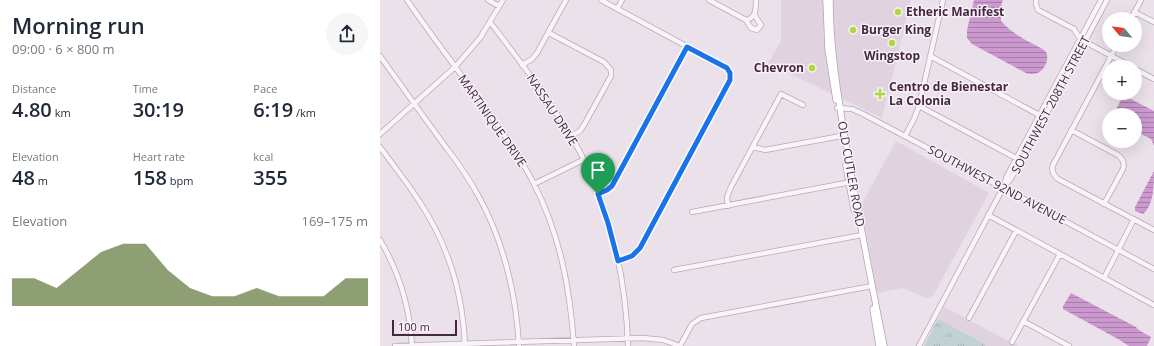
<!DOCTYPE html>
<meta charset="utf-8">
<style>
:root{--surface:#fff;--page:#f6f6f7;--text:#1f2937;--muted:#747a83;--accent:#5f7939}
body{margin:0;font-family:"Open Sans",sans-serif;background:var(--page);color:var(--text);height:100vh;display:flex;flex-direction:column;font-size:15px;white-space:nowrap}
*{box-sizing:border-box;margin:0}
p{font-size:13px;color:var(--muted)}
.icon{flex:none;width:22px;height:22px;fill:none;stroke:currentColor;stroke-width:2;stroke-linecap:round;stroke-linejoin:round}
.map{position:relative;flex:1;overflow:hidden}
.panel{display:flex;flex-direction:column;background:var(--surface);width:380px}
.panel>*{flex:none}
.needle{width:26px;rotate:299deg}
.controls{position:absolute;left:722px;top:12px;display:grid;gap:8px}
.controls a{display:grid;place-items:center;width:40px;height:40px;border-radius:50%;background:var(--surface);box-shadow:0 4px 16px #0002;font-size:20px}
.scale{position:absolute;left:12px;bottom:10px;width:65px;box-sizing:border-box;padding-left:4px;border:2px solid #442842;border-top:0;font-size:11px;line-height:14px;white-space:nowrap;color:#442842;-webkit-text-stroke:3px #f8f1f8;paint-order:stroke}
.pin{position:absolute;display:grid;place-items:center;width:34px;height:34px;color:#fff;margin:-41px -17px;border-radius:50% 50% 50% 0;rotate:-45deg;box-shadow:0 0 4px #0007}
.pin .icon{rotate:45deg}
.round{display:grid;place-items:center;flex:none;width:42px;height:42px;border-radius:21px;background:var(--page)}
.summary{display:flex;align-items:center;justify-content:space-between;height:68px;padding:0 12px}
h1{font-size:22px;font-weight:600;line-height:30px}
.metrics{display:grid;grid-template-columns:repeat(3,1fr);gap:6px;height:68px;padding:4px 12px}
.metrics div{display:grid;align-content:center}
.metrics b{font-size:20px;font-weight:600}
.metrics small{font-size:11px;font-weight:400}
.metrics p{font-size:11px}
.chart{height:112px;padding:8px 12px}
.chart p{display:flex;justify-content:space-between}
.chart svg{width:100%;height:72px;margin-top:4px;fill:var(--accent);opacity:.7}
main{display:flex;flex:1;min-height:0}
.map>svg:first-child{display:block}
.built{fill:#e0d3df}
.grass{fill:url(#grass-tufts)}
.water{fill:url(#water-rules)}
.lines{fill:none;stroke-linecap:round;stroke-linejoin:round}
.minor-casing{stroke:#b9aab8;stroke-width:6}
.major-casing{stroke:#b89fb7;stroke-width:7}
.minor{stroke:#f9f4f8;stroke-width:4.5}
.major{stroke:#fff;stroke-width:5.5}
.route-casing{stroke:#fff;stroke-width:8}
.route{stroke:#1a73e8;stroke-width:5}
.poi-dot{fill:#aeda3c;stroke:#f8f1f8;stroke-width:1.5}
.labels{text-anchor:middle;stroke-width:3;stroke-linejoin:round;paint-order:stroke}
.poi-label{font-size:12px;font-weight:bold;fill:#442842;stroke:#f8f1f8;text-anchor:start}
.street-label{font-size:12px;fill:#442842;stroke:#f8f1f8}
</style>
<main>
<section class="panel">
<div class="summary"><div><h1>Morning run</h1><p>09:00 · 6 × 800 m</p></div><a class="round"><svg class="icon" aria-label="share" viewBox="0 0 24 24"><path d="M12 15V3M7 8l5-5 5 5M5 13v7h14v-7"/></svg></a></div>
<div class="metrics">
<div><p>Distance</p><b>4.80<small> km</small></b></div>
<div><p>Time</p><b>30:19</b></div>
<div><p>Pace</p><b>6:19<small> /km</small></b></div>
</div>
<div class="metrics">
<div><p>Elevation</p><b>48<small> m</small></b></div>
<div><p>Heart rate</p><b>158<small> bpm</small></b></div>
<div><p>kcal</p><b>355</b></div>
</div>
<div class="chart"><p><span>Elevation</span>169–175 m</p>
<svg viewBox="0 0 160 44" preserveAspectRatio="none"><path d="M0 44V27L10 27L20 33L30 22L40 11L50 6L60 6L70 22L80 33L90 38L100 38L110 33L120 38L130 38L140 38L150 27L160 27V44z"/></svg>
</div>
</section>
<div class="map">
<svg width="774" height="346" viewBox="0 0 774 346">
<defs>
<pattern id="grass-tufts" width="24" height="20" patternUnits="userSpaceOnUse"><rect width="24" height="20" fill="#c1d2d5"/><path d="M3 7l-1-3M5 7V3M7 7l1-3M15 17l-1-3M17 17v-4M19 17l1-3" fill="none" stroke="#a7b4b8"/></pattern>
<pattern id="water-rules" width="6" height="5" patternUnits="userSpaceOnUse"><rect width="6" height="5" fill="#cb99ce"/><path d="M0 2.5h6" fill="none" stroke="#a67da9"/></pattern>
</defs>
<rect width="100%" height="100%" fill="#ebe1ea"/>
<path class="built" d="M401 0H531L502 118 388 63 401 41Z
M516 141 609 193 553 296 545 298 523 288 497 293 481 205Z
M564 307 638 346H605L603 343 560 320H557Z"/>
<path class="grass" d="M557 320H560L603 343 605 346H544Z"/>
<path class="water" d="M594 0H623L621 6V21C630 31 640 37 651 43 655 45 662 48 665 51 670 56 666 67 661 71 657 74 651 75 646 73L592 44 587 38V30Z
M743 96H745L774 111V146L771 139 755 131V115H733Z
M774 171C774 185 774 205 763 214L755 211V207Z
M691 293 756 327C759 332 766 333 771 337L767 346H749L738 339 683 309V306Z"/>
<g class="lines">
<defs>
<path id="minor" d="M27 0C51 35 77 69 102 103 120 129 139 154 153 182 180 234 190 288 194 346
M108 0 119 6
M221 0 345 67C351 71 352 76 349 83L260 248 252 257 238 261
M329 0 366 20C376 18 376 9 376 0
M656 0V4L658 10 694 29 700 39 752 67
M237 9 242 0
M754 12 774 22
M751 19 761 0
M366 20 371 28 377 30 381 25 374 14
M110 22C142 64 175 106 200 152 231 212 246 280 248 346
M169 33 224 62 231 70V76L204 125 200 131 191 136
M737 45 673 165C671 171 673 175 678 179L774 230
M0 56C23 88 45 119 68 150 79 164 89 179 98 195 124 242 136 293 139 346
M550 56 661 116
M142 65 152 59 157 53 186 0
M755 69 774 79
M539 106 636 158
M457 108 472 109 483 114 629 191 774 269
M691 130 738 155C743 159 745 163 743 169L724 204
M0 134 75 67 100 38 123 0
M525 136 534 119 539 106 563 0
M0 147C14 166 29 185 41 204 69 247 83 295 85 346
M373 147 385 150 461 136
M154 184 203 160
M624 186 630 180 645 154 727 0
M218 194 227 191 232 186 307 47
M348 206 347 197 351 187 401 94 423 105
M312 212 471 182
M608 215 774 305
M0 240C19 272 30 308 32 346
M294 270 482 235
M724 278 754 219
M589 318 636 231
M643 321 689 346
M632 342 680 254
M15 346 263 338 283 340 300 346
M300 346 312 324 321 318 492 286
M539 346 623 188 627 176 721 0"/>
<path id="major" d="M446 0 448 49 456 100
M450 0C450 45 457 89 464 133 476 205 490 275 504 346
M466 165 474 210
M493 309 499 346"/>
</defs>
<use href="#minor" class="minor-casing"/>
<use href="#major" class="major-casing"/>
<use href="#minor" class="minor"/>
<use href="#major" class="major"/>
</g>
<g class="lines">
<defs>
<path id="route" d="M307 47 347 68 350 73V80L260 248 252 256 238 261 228 223 218 194 227 190 232 186Z"/>
</defs>
<use href="#route" class="route-casing"/>
<use href="#route" class="route"/>
</g>
<g class="poi-dot">
<circle cx="518" cy="12" r="4"/>
<circle cx="473" cy="30" r="4"/>
<circle cx="512" cy="43" r="4"/>
<circle cx="432" cy="68" r="4"/>
<path d="M498 88h4v4h4v4h-4v4h-4v-4h-4v-4h4z"/>
</g>
<g class="labels">
<g class="poi-label">
<text x="526" y="16">Etheric Manifest</text>
<text x="481" y="34">Burger King</text>
<text x="512" y="60" text-anchor="middle">Wingstop</text>
<text x="424" y="72" text-anchor="end">Chevron</text>
<text x="509" y="91">Centro de Bienestar<tspan x="509" dy="14">La Colonia</tspan></text>
</g>
<g class="street-label">
<text transform="translate(671 105) rotate(-62)" y="4">SOUTHWEST 208TH STREET</text>
<text transform="translate(172 110) rotate(57)" y="4">NASSAU DRIVE</text>
<text transform="translate(112 121) rotate(55)" y="4">MARTINIQUE DRIVE</text>
<text transform="translate(471 174) rotate(80)" y="4">OLD CUTLER ROAD</text>
<text transform="translate(617 185) rotate(28)" y="4">SOUTHWEST 92ND AVENUE</text>
</g>
</g>
</svg>
<div class="controls">
<a><svg class="needle" viewBox="-14 -14 28 28"><path d="M0-13l5 13h-10z" fill="#e53935"/><path d="M0 13l5-13h-10z" fill="#747a83"/></svg></a>
<a>+</a>
<a>−</a>
</div>
<div class="scale">100 m</div>
<div class="pin" style="left:218px;top:194px;background:#1e9e55"><svg class="icon" aria-label="arrive" viewBox="0 0 24 24"><path d="M6 21V4h12l-3 4 3 4H6"/></svg></div>
</div>
</main>
